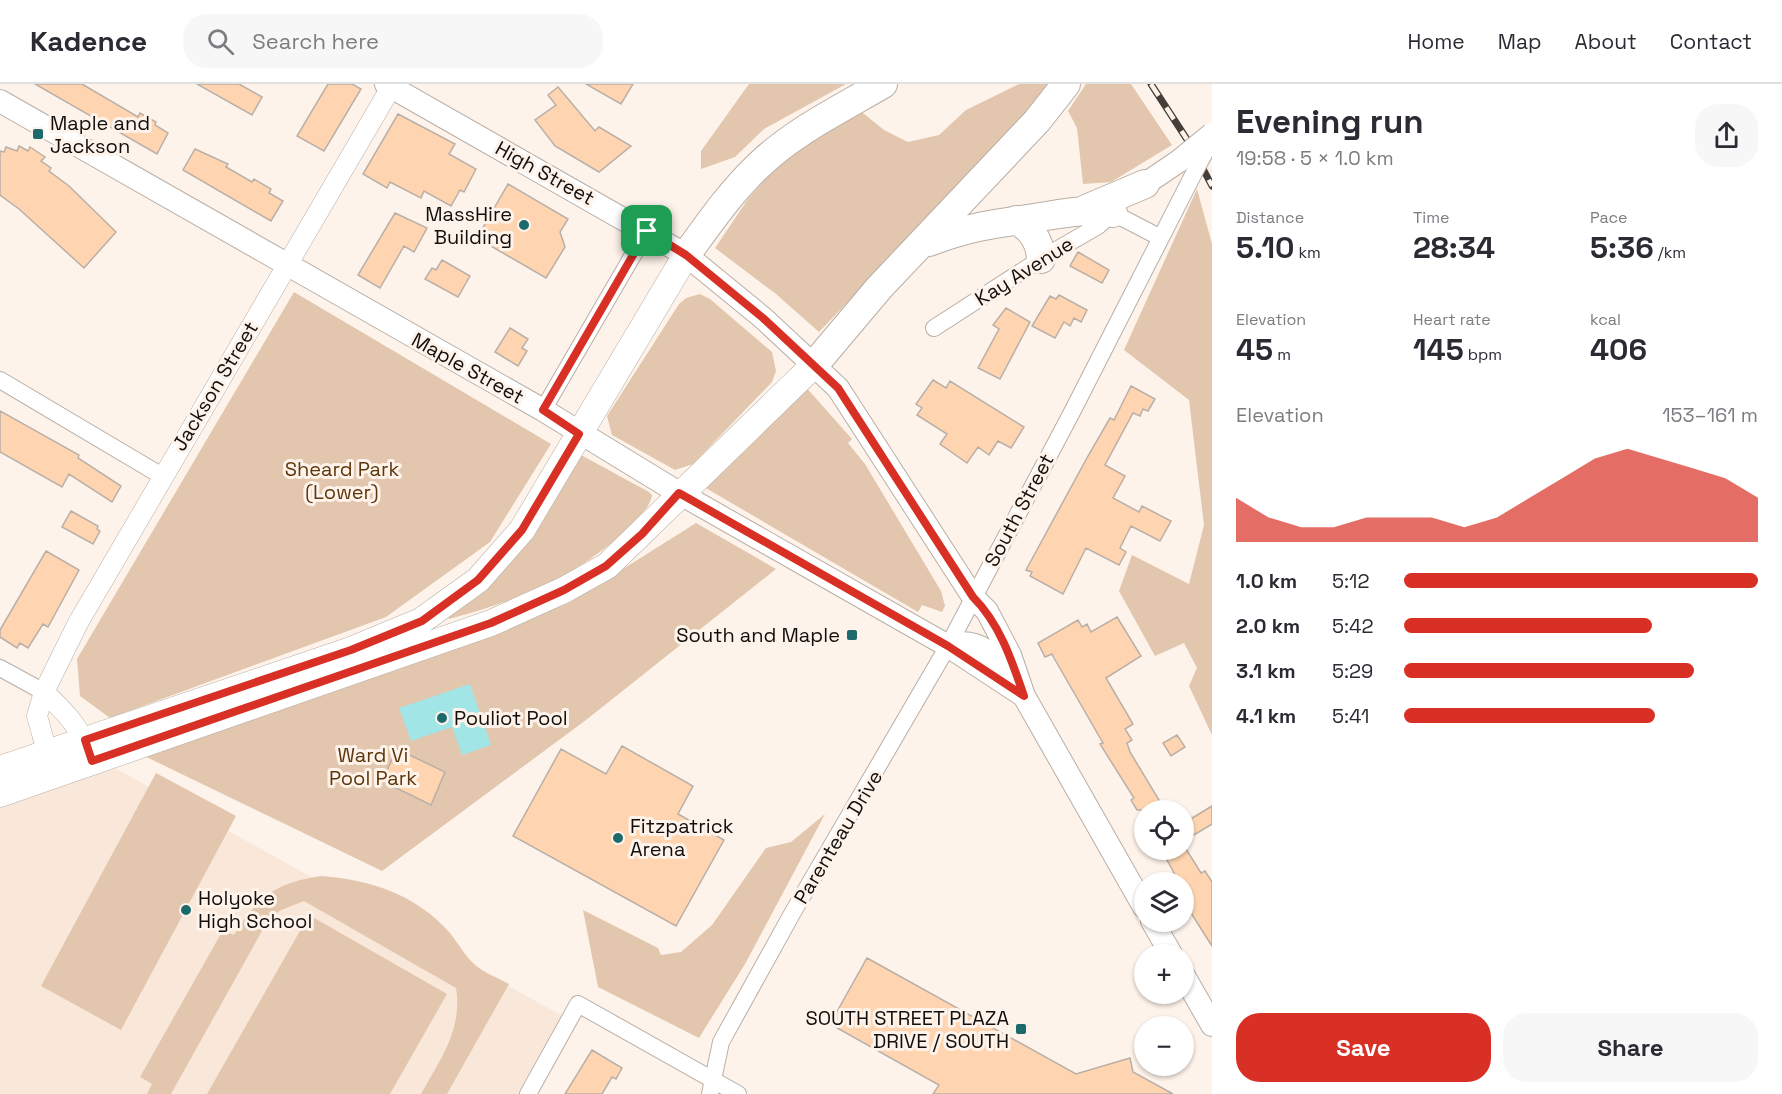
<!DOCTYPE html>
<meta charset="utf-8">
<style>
:root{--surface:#fff;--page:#f7f7f7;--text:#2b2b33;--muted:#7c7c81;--line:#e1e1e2;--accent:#d93025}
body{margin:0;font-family:"Space Grotesk",sans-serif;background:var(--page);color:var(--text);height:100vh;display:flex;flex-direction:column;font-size:22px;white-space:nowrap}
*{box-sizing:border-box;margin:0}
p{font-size:20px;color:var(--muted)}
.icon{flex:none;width:33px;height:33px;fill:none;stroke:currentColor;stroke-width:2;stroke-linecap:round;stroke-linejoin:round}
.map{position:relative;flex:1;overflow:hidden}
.side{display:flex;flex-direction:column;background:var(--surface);width:570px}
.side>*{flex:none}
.controls{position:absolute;left:1134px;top:716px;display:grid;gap:12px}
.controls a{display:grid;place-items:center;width:60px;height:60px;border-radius:50%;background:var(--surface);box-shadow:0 2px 4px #0004;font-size:30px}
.pin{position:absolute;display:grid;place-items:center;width:51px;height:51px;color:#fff;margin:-26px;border-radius:12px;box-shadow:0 3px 9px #0006}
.round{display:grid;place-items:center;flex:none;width:63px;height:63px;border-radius:24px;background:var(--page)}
.head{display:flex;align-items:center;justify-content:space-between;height:102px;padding:0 24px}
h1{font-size:33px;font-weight:800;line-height:45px}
.figures{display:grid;grid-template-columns:repeat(3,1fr);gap:9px;height:102px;padding:6px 24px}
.figures div{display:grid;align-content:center}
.figures b{font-size:30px;font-weight:800}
.figures small{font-size:16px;font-weight:400}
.figures p{font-size:16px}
.chart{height:168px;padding:12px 24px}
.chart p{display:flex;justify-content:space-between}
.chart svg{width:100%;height:108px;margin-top:6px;fill:var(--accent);opacity:.7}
.cta{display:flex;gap:12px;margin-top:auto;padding:12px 24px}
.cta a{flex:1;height:69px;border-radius:24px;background:var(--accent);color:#fff;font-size:24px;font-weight:800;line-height:69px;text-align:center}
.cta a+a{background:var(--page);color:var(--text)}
ul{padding:0 24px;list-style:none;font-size:20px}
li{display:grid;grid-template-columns:96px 72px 1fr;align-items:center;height:45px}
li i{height:15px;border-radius:8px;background:var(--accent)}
header{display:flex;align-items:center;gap:36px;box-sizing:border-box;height:84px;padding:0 30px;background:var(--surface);border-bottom:2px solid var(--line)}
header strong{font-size:28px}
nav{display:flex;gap:33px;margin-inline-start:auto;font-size:21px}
.search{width:420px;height:54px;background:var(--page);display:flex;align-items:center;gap:15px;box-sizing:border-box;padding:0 21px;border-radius:24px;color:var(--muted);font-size:22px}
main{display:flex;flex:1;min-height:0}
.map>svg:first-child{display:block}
.built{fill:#f9e8d9}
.green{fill:#e2c6ae}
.water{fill:#a2e5e6}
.building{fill:#ffd5b1;stroke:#baafa7;stroke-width:1.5}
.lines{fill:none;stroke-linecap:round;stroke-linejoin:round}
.minor-casing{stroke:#b8aea5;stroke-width:18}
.tertiary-casing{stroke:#b8aea5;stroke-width:21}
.secondary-casing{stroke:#b8aea5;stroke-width:24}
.primary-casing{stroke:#b8aea5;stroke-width:27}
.motorway-casing{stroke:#b8aea5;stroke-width:30}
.minor{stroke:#fff;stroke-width:16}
.tertiary{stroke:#fff;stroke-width:20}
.secondary{stroke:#fff;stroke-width:22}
.primary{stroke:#fff;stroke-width:26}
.motorway{stroke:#fff;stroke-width:28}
.rail-casing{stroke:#443e3a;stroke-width:7}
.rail{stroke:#fef3ea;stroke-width:4.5;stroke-dasharray:14;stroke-linecap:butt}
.minor-bridge-casing{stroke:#b8aea5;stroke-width:18;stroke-linecap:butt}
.secondary-bridge-casing{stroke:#b8aea5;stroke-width:24;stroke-linecap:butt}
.minor-bridge{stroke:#fff;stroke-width:16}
.secondary-bridge{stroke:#fff;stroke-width:22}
.route-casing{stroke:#fff;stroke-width:12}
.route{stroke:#d93025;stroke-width:8}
.poi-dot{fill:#1c6a6b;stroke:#fef3ea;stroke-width:2}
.labels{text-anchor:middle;stroke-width:6;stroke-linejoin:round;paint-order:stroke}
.poi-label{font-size:20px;fill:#120e0b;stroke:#fef3ea;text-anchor:start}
.street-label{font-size:20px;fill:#120e0b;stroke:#fef3ea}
.park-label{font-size:20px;fill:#5d360b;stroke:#fef3ea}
</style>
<header>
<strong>Kadence</strong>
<div class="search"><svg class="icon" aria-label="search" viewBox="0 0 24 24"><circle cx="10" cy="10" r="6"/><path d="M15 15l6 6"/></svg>Search here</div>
<nav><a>Home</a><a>Map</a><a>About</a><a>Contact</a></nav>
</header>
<main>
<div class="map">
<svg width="1212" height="1010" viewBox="0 0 1212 1010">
<rect width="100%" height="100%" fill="#fef3ea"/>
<path class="built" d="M113 683 561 931 518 1010H0V722Z"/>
<path class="green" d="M749 0H846L764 45 735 73 701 85V67Z
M1019 0H1049L1002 57 819 248 776 210 715 164 748 115 790 68 858 25 884 46 908 58 939 51 966 26Z
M1086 0H1131L1172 61 1111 98 1083 100 1077 44 1068 27Z
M1197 105 1212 160V651L1189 602 1197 584 1184 559 1155 572 1119 507 1132 471 1189 500 1204 441 1189 316 1124 266Z
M294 208 551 360 490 458 386 533 110 634 80 612 77 575Z
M700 210 710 215 772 268 776 287 772 298 693 380 675 386 612 351 607 332 679 220 686 214Z
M804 301 852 355 848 359 865 380 941 507 945 522 942 528 922 521 918 528 704 403Z
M581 371 649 408 652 411C650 424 639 432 631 441 583 490 515 518 449 535L448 530Z
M696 439 776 485 586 636 382 787 138 669 569 519Z
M156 689 236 732 121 946 41 902Z
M825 730 745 880 699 954 598 903 583 826 658 864 661 871 681 868 712 841 766 764 791 758Z
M322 792C371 796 417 811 450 849 458 859 464 870 473 879 482 888 498 894 509 900L447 1010H421C440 976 463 945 456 904L304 817 279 827 262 847 171 1010H147L152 1000 140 993 223 846 234 851C258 812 277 798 322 792Z
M309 831 447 910 390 1010H207Z"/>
<path class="water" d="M470 600 491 661 462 671 452 643 411 657 399 624Z"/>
<path class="building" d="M35 0H82L138 33 140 29 156 38 155 41 168 49 157 70Z
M197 0H239L262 13 252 31Z
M328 0H352L361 5 324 67 297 52Z
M586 0H633L621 20Z
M558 3 595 47 599 43 631 62 599 88 555 62 535 36 556 21 548 11Z
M398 30 455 60 449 70 476 85 464 108 460 106 451 122 424 107 421 114 390 98 387 104 363 90Z
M19 62 28 67 30 63 45 73 41 77 51 84 49 87 69 102 116 148 84 184 19 125 0 111V67L4 68 6 63 17 67Z
M195 65 228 80 226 83 252 98 254 95 271 105 269 109 283 117 271 137 183 86Z
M508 100 568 135 560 148 565 163 546 194 477 154Z
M395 129 427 144 414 168 404 162 380 204 358 191Z
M1078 168 1109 186 1102 199 1070 182Z
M442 176 470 192 458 213 425 195 432 184 436 186Z
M1059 211 1087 226 1081 238 1074 234 1070 242 1064 238 1055 254 1032 242 1050 212 1056 215Z
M1006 224 1030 238 1000 295 978 284 999 245 993 241Z
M510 244 528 255 522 264 527 267 518 282 495 268Z
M933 296 946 304 950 297 1024 343 1011 364 998 357 989 371 978 363 967 379 940 360 947 350 917 331 922 324 916 320Z
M1131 302 1155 315 1148 327 1143 325 1140 332 1133 329 1105 381 1125 392 1113 414 1139 428 1142 422 1171 437 1160 457 1131 442 1120 464 1126 468 1119 481 1086 464 1063 510 1030 492 1032 488 1026 486 1088 372 1110 334 1114 336Z
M0 327 79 371 78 374 121 402 112 418 69 390 62 403 0 368Z
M71 427 98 442 97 445 100 447 93 460 62 443Z
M46 467 79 486 48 543 43 540 28 564 20 559 17 564 0 553V546Z
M1117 533 1141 572 1106 594 1133 640 1125 645 1132 656 1127 659 1130 668 1165 726H1137L1131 716 1134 714 1100 660 1103 659 1054 574 1052 570 1045 573 1038 559 1078 536 1082 543 1087 540 1091 548Z
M1177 651 1185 663 1171 672 1163 659Z
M622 662 693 702 678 730 724 756 676 842 513 752 561 665 606 690Z
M397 665 445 688 431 721 382 697Z
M1212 722V740L1184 757V739Z
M1161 765H1186L1201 789 1205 787 1212 798V862L1184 818V798H1179Z
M867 874 1076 990 1130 974 1133 988 1173 1010H933L939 1001 830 940Z
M592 966 622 984 616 995 612 993 602 1010H565Z"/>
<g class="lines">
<defs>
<path id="minor" d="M1113 129 1159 153
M934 244 1041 175 1098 142 1116 126
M0 296 162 392
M543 326 647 147
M0 584 44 608
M528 1010 578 920 738 1010
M710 1010 721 958 793 828 948 562 1071 330 1194 89"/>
<path id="tertiary" d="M44 608C63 626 81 643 89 670
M51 682 37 632 44 608 78 539 393 0"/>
<path id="secondary" d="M386 0 686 171 763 234 838 304 973 513 987 527 1010 571 1024 612 1144 823
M0 17 543 326 679 409 948 562 1024 612
M1145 100 1179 77
M948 562C978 552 997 572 1013 596
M1152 837 1171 870
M1184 892 1212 941"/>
<path id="primary" d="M0 685 351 566 421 537 478 496 522 446 686 171
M0 710 491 539 564 506 607 482 815 280"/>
<path id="motorway" d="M1086 125 1145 100
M1016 136C1032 145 1040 157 1041 175
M929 158C969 143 992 140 1034 134 1061 130 1085 124 1113 129
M686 171C708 141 729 110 756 84 792 48 839 26 883 0
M815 280 879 204 1037 37 1066 0"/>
</defs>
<use href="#minor" class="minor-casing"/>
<use href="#tertiary" class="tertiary-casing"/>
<use href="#secondary" class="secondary-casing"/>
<use href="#primary" class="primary-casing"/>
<use href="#motorway" class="motorway-casing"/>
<use href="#minor" class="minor"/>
<use href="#tertiary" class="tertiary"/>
<use href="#secondary" class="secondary"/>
<use href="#primary" class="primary"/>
<use href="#motorway" class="motorway"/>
<defs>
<path id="rail" d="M1151 0 1190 60 1212 102"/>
</defs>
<use href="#rail" class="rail-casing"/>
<use href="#rail" class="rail"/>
<defs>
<path id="minor-bridge" d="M1194 89 1212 55"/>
<path id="secondary-bridge" d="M1179 77 1212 50"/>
</defs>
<use href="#minor-bridge" class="minor-bridge-casing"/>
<use href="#secondary-bridge" class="secondary-bridge-casing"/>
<use href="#minor-bridge" class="minor-bridge"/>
<use href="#secondary-bridge" class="secondary-bridge"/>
</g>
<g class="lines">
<defs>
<path id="route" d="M647 147 686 171 763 234 838 304 973 513C1000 540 1012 577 1024 612L948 562 679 409 642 450 606 482 564 506 491 539 92 677 85 656 351 566 422 537 478 496 522 446 579 350 543 326Z"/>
</defs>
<use href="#route" class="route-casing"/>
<use href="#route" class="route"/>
</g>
<g class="poi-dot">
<rect x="32" y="44" width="12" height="12" rx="3"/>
<circle cx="524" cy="141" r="6"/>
<rect x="846" y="545" width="12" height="12" rx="3"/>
<circle cx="442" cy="634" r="6"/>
<circle cx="618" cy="754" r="6"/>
<circle cx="186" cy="826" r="6"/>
<rect x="1015" y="939" width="12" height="12" rx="3"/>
</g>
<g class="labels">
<g class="poi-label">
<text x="50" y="46">Maple and<tspan x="50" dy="23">Jackson</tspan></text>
<text x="512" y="137" text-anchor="end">MassHire<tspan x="512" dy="23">Building</tspan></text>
<text x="840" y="558" text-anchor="end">South and Maple</text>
<text x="454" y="641">Pouliot Pool</text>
<text x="630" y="749">Fitzpatrick<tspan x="630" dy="23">Arena</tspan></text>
<text x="198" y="821">Holyoke<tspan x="198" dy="23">High School</tspan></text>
<text x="1009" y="941" text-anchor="end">SOUTH STREET PLAZA<tspan x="1009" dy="23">DRIVE / SOUTH</tspan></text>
</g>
<g class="street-label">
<text transform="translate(545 89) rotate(29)" y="7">High Street</text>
<text transform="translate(1024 187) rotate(-32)" y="7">Kay Avenue</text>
<text transform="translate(468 284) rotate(29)" y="7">Maple Street</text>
<text transform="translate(215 302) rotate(-59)" y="7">Jackson Street</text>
<text transform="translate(1019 426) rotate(-62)" y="7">South Street</text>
<text transform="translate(838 753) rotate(-59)" y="7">Parenteau Drive</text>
</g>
<g class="park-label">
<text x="342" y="392">Sheard Park<tspan x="342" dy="23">(Lower)</tspan></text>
<text x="373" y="678">Ward Vi<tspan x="373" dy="23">Pool Park</tspan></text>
</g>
</g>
</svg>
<div class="controls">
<a><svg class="icon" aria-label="locate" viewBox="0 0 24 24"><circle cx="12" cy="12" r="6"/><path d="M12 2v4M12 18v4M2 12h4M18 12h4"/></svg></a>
<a><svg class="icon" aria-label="layers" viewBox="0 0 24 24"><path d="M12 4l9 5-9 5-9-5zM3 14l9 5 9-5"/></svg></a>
<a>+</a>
<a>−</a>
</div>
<div class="pin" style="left:647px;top:147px;background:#1e9e55"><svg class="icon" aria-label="arrive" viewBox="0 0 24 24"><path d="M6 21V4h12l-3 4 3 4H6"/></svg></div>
</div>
<section class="side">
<div class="head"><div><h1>Evening run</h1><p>19:58 · 5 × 1.0 km</p></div><a class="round"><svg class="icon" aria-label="share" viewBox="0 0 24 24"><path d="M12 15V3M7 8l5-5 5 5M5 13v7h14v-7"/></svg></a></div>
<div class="figures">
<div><p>Distance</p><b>5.10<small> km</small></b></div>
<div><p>Time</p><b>28:34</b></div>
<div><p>Pace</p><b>5:36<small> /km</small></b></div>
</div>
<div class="figures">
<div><p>Elevation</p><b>45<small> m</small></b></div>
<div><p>Heart rate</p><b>145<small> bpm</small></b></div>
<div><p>kcal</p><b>406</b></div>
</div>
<div class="chart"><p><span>Elevation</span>153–161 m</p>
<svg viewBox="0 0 160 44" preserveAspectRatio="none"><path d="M0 44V26L10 34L20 38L30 38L40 34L50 34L60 34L70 38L80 34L90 26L100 18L110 10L120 6L130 10L140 14L150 18L160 26V44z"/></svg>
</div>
<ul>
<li><b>1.0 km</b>5:12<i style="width:100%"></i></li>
<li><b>2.0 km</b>5:42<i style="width:70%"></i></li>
<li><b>3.1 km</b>5:29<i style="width:82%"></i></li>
<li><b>4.1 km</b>5:41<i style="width:71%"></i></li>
</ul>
<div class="cta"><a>Save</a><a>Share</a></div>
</section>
</main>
